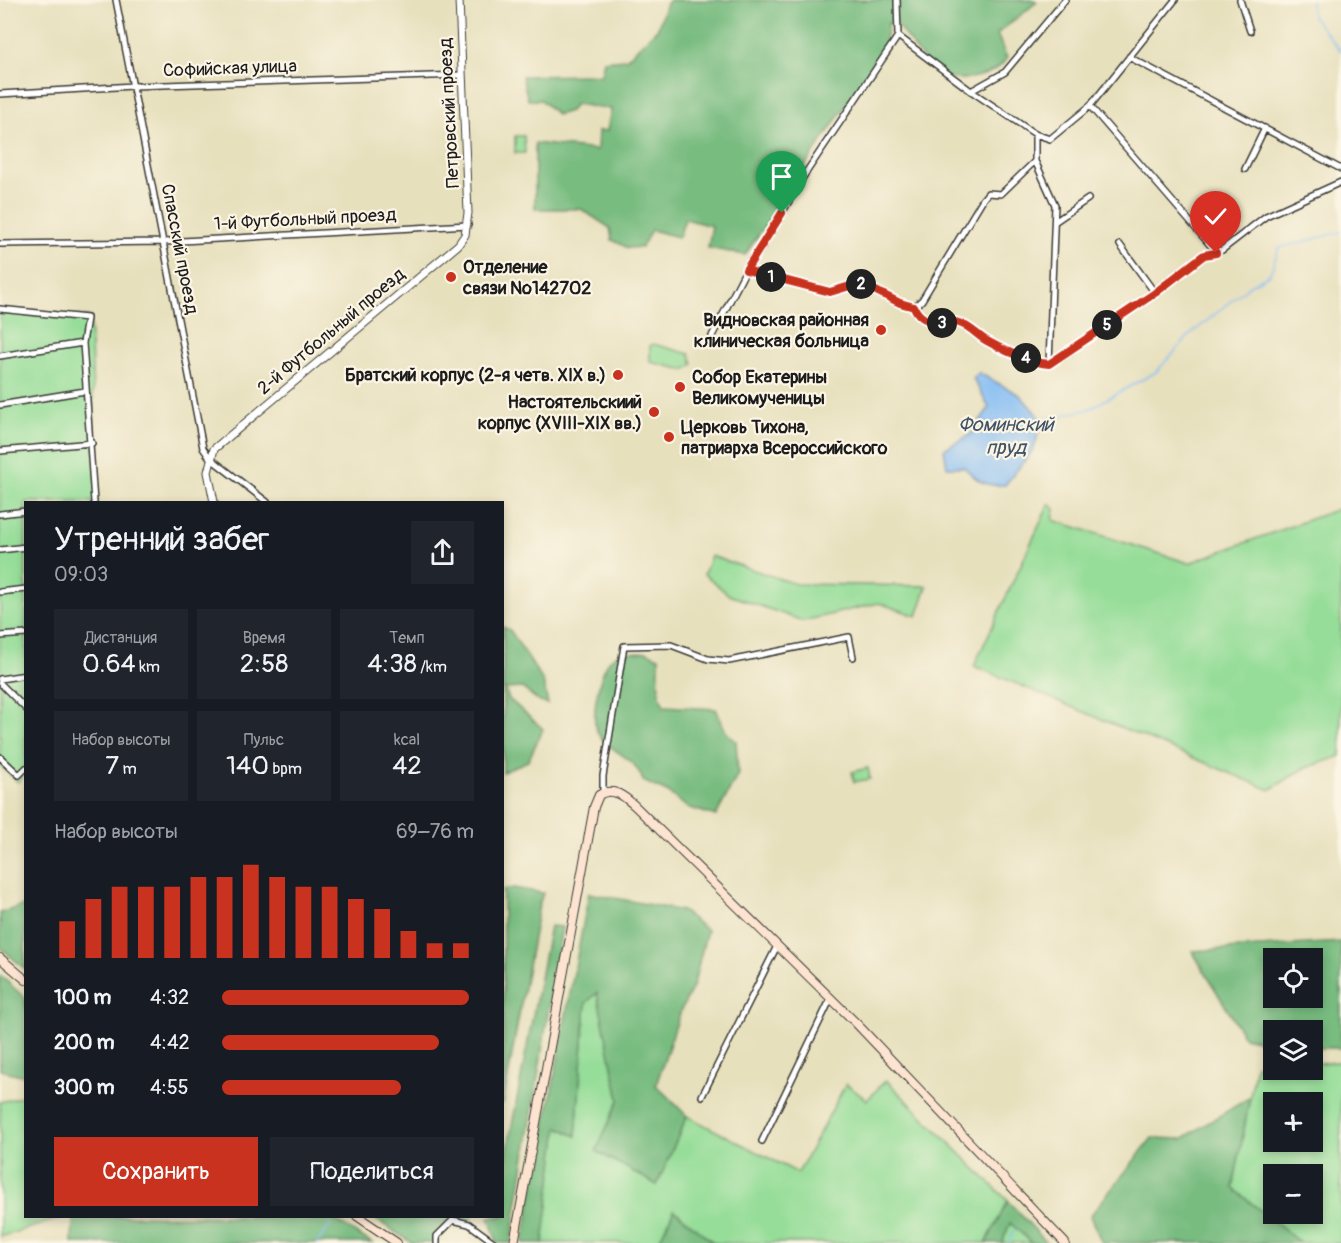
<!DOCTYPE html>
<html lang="ru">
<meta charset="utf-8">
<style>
:root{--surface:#171b24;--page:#20242c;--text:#f1f3f6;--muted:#9ea1a6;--accent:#c8321e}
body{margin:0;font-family:Pangolin,sans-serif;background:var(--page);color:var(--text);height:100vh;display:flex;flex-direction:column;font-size:22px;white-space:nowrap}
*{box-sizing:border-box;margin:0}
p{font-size:20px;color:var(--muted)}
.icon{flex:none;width:33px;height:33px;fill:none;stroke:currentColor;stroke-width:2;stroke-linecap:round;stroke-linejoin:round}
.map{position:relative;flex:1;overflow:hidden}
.sheet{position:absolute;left:24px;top:501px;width:480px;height:717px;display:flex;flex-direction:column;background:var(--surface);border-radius:0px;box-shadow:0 3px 9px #0003}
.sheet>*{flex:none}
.tools{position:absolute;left:1263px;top:948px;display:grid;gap:12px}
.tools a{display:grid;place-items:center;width:60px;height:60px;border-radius:0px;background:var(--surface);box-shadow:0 3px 9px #0003;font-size:30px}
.pin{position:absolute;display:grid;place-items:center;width:51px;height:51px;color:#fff;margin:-62px -26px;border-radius:50% 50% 50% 0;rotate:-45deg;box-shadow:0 0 6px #0007}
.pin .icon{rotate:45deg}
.km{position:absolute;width:30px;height:30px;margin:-15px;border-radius:50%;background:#222;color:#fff;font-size:16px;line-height:30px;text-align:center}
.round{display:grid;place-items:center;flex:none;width:63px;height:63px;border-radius:0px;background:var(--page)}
.headline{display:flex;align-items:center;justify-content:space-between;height:102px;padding:0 30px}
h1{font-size:33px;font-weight:600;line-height:45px}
.stats{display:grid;grid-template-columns:repeat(3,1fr);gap:9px;height:102px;padding:6px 30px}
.stats div{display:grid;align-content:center;border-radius:0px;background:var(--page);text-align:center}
.stats b{font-size:26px;font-weight:600}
.stats small{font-size:16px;font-weight:400}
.stats p{font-size:16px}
.chart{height:168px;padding:12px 30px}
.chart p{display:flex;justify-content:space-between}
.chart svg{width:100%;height:108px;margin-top:6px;stroke:var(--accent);stroke-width:6}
.primary-button{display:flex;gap:12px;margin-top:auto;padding:12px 30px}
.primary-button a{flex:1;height:69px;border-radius:0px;background:var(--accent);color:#fff;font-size:24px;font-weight:600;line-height:69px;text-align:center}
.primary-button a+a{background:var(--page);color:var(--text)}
ul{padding:0 30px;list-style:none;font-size:20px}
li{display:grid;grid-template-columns:96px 72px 1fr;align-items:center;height:45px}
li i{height:15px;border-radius:8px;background:var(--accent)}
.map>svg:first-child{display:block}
.green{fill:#95dd98;stroke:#587c5a;stroke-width:1.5;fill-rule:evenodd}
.forest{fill:#78bc80;stroke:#4a6c4e;stroke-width:1.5;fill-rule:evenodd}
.water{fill:#83bcf4;stroke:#506c88;stroke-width:1.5}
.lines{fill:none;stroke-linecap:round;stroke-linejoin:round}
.stream{stroke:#83bcf4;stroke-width:1.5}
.minor-casing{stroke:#3a3934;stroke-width:8}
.tertiary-casing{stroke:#3a3934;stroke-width:9}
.secondary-casing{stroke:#3a3934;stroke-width:10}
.minor{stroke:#fff;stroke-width:5}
.tertiary{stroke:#fff;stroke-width:7}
.secondary{stroke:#fde4d1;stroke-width:8}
.route-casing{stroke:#fff;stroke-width:12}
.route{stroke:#c8321e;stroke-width:8}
.poi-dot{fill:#c8321e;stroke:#fcf5e5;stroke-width:2}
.labels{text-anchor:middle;stroke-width:4.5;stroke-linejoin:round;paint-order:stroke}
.street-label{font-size:18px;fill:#1c1c1c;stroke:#fcf5e5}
.poi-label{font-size:18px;font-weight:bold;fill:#1c1c1c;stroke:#fcf5e5;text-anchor:start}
.water-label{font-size:20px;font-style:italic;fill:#405468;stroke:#fcf5e5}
</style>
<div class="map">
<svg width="1341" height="1243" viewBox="0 0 1341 1243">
<rect width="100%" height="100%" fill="#fcf5e5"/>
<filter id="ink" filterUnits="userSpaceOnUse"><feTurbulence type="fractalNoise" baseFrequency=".0167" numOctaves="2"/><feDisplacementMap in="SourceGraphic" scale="12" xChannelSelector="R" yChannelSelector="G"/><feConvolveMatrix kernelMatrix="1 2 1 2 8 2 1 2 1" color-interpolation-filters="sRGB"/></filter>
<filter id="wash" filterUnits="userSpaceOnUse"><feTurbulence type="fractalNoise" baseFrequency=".008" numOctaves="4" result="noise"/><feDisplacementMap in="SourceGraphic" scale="24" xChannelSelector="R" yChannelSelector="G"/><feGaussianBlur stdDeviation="1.35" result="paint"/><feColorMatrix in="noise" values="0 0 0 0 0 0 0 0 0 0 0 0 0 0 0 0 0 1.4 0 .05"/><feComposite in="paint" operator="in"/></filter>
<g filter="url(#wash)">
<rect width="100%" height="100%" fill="#e7e0bd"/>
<path class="green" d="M515 136H524L525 153H515Z
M0 313 90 317 97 502H26V773L18 782 0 765Z
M653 344 690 354 693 364 685 370 650 362V346Z
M1049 504 1055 509 1053 520 1189 563 1341 508V756L1303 769 1270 790 974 666Z
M711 556 796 584 927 586 917 616 879 603 803 621 729 595 704 574Z
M868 768 870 779 854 782 852 772Z
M598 992 619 1100 597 1151 657 1185 687 1116 798 1173 846 1084 867 1100 886 1080 1008 1201 986 1243H714L674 1210 658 1243H543L558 1126 576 1136 586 1002Z
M1341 1062V1243H1300L1233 1188 1256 1065 1273 1064 1274 1070H1312L1313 1063ZM1274 1102H1312V1142H1274ZM1274 1174H1312V1214H1274Z
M25 1096 26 1216 61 1218 0 1237V1102Z
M1010 1222 1032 1243H1002Z"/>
<path class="forest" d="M670 0H1034L1037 2 997 34 1007 58C997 75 962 84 944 76 929 70 907 38 897 25L888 23 884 49 745 255 708 248 712 226 685 219 679 237 651 230 642 247 628 248 612 240 610 228 581 209H535V143L597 150 598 131H607L611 109 575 104 570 111 557 115 541 100H528L522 76 601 75 604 61 626 59 658 28 665 6Z
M503 627 510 630 543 681 548 704 540 702 522 688 505 689 509 699 543 729 528 761 503 772Z
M647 652 659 657C660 676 655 689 664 706L716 709 726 732 736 741 738 774 716 816 687 807 667 792 643 781C634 754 613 755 599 735 589 720 599 672 611 659 620 650 636 653 647 652Z
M514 888 543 893 539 905 503 1104V890Z
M589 893 682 911 707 930 693 987 681 1010 656 1085 687 1116 657 1185 596 1151 619 1100 597 993 586 1003 576 1136 558 1127 543 1243H523Z
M25 905H26L25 969 0 947V913Z
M550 926 562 927 511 1243H497L489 1217 502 1216 503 1172Z
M1341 942V1048H1313L1312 1030H1274L1273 1044 1244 1037 1192 951ZM1274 958H1312V998H1274Z
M0 975 25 998V1076L0 1070Z
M1250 1097 1233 1188 1300 1243H1102L1090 1216 1152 1138 1182 1139Z
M1008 1201 1047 1243H1032L1010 1223 1002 1243H986Z
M674 1210 714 1243H658Z
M73 1216 330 1217 372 1243H72Z
M372 1217H473L469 1224 453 1220 437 1236V1243H412Z"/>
<path class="water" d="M979 373 1020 395 1042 420 1034 449 1005 485C985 487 977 481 964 467H947L944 449 970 435 989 408 973 378Z"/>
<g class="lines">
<path class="stream" d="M1311 0 1312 16 1341 51
M1042 420 1089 409 1156 372 1189 336 1250 285 1270 274 1279 248 1341 232
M317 1243 330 1225
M1008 1243 1015 1229"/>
</g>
</g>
<g filter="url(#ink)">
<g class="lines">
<defs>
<path id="minor" d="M116 0 203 448 210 458 267 502
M1240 0 1250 31
M898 36 971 91 1035 134 1050 139 1090 106 1175 0
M1129 57 1341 169
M971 91 1005 72 1065 0
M0 94 133 86 461 75
M1090 106 1217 253
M1035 134V161L1055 205 1049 364
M1245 169 1265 128
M1056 221 1088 199
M0 244 164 242 468 225
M1120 245 1155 293
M746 270 830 292 860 283 900 303 914 307C924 328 941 318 959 323 970 326 978 336 987 341 1005 351 1029 362 1049 364L1155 293 1205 255 1222 250 1266 216 1341 182
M914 307 922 300 983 199 988 193 1001 194 1035 161
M0 309 87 318 83 343 94 502
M712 336 752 258 759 252 805 174 898 36 897 0
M0 356 83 343
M0 405 85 391
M0 451 92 443
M0 514 26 511
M0 550 26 547
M0 592 26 589
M0 636 26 634
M0 679 26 675
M0 683 26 709
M0 757 19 775 26 768
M603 792V776L624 646 671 645 708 659 729 661 849 637 853 657
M702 1096 777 946
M762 1141 831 998
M437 1243V1236L453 1220 469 1224 495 1243"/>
<path id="tertiary" d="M214 502 208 472 214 449 458 245 465 235 468 213 459 0"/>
<path id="secondary" d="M0 958 26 980
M357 1216 397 1243
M514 1243 594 807 599 795C613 786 625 797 635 806L856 1023 1065 1243"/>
</defs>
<use href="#minor" class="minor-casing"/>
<use href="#tertiary" class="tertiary-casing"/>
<use href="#secondary" class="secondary-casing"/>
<use href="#minor" class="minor"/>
<use href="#tertiary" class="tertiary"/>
<use href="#secondary" class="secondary"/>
</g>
</g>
<g class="lines" filter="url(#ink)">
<defs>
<path id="route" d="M782 213 746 270 830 292 860 283 900 303 914 307C924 328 941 318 959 323 970 326 978 336 987 341 1005 351 1029 362 1049 364L1155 293 1204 255 1216 253"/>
</defs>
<use href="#route" class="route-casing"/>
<use href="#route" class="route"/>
</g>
<g class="poi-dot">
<circle cx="451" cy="277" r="6"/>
<circle cx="881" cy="330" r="6"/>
<circle cx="618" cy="375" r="6"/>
<circle cx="680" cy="387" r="6"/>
<circle cx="654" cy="412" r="6"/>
<circle cx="669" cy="437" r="6"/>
</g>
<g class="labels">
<g class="street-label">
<text transform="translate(230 68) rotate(-2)" y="6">Софийская улица</text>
<text transform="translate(449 113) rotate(-93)" y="6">Петровский проезд</text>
<text transform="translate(305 219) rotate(-3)" y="6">1-й Футбольный проезд</text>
<text transform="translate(180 249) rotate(79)" y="6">Спасский проезд</text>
<text transform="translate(331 331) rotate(-40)" y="6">2-й Футбольный проезд</text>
</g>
<g class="poi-label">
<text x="463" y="273">Отделение<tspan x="463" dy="21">связи №142702</tspan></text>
<text x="869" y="326" text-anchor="end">Видновская районная<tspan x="869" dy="21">клиническая больница</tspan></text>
<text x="606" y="381" text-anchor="end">Братский корпус (2-я четв. XIX в.)</text>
<text x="692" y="383">Собор Екатерины<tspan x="692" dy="21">Великомученицы</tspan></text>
<text x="642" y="408" text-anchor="end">Настоятельскиий<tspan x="642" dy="21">корпус (XVIII-XIX вв.)</tspan></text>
<text x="681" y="433">Церковь Тихона,<tspan x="681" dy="21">патриарха Всероссийского</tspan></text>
</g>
<g class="water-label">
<text x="1006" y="431">Фоминский<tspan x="1006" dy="23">пруд</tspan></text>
</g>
</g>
</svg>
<div class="tools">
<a><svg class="icon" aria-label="locate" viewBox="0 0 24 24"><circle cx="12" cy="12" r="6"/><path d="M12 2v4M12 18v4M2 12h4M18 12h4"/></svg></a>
<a><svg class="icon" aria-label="layers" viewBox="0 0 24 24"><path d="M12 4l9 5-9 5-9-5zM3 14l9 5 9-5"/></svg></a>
<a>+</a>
<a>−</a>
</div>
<div class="pin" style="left:782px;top:213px;background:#1e9e55"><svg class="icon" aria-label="arrive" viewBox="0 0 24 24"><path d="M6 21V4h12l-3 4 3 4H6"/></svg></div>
<div class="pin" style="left:1216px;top:253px;background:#d93025"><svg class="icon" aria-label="check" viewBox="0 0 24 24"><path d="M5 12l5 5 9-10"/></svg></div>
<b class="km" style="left:771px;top:277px">1</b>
<b class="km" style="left:861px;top:284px">2</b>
<b class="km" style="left:942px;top:323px">3</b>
<b class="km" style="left:1026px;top:358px">4</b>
<b class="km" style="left:1107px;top:325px">5</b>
<section class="sheet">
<div class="headline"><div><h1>Утренний забег</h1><p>09:03</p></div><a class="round"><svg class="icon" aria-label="share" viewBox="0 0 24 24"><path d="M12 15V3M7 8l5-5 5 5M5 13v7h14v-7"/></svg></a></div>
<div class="stats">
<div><p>Дистанция</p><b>0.64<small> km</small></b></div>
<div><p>Время</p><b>2:58</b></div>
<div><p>Темп</p><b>4:38<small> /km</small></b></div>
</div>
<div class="stats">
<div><p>Набор высоты</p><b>7<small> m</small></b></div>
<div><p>Пульс</p><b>140<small> bpm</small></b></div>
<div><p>kcal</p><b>42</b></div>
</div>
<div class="chart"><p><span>Набор высоты</span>69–76 m</p>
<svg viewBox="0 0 160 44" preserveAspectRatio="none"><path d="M5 44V29M15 44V20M25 44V15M35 44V15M45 44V15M55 44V11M65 44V11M75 44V6M85 44V11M95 44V15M105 44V15M115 44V20M125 44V24M135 44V33M145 44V38M155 44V38"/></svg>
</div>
<ul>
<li><b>100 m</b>4:32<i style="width:98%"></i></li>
<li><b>200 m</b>4:42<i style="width:86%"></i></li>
<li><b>300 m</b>4:55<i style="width:71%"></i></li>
</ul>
<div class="primary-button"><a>Сохранить</a><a>Поделиться</a></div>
</section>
</div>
